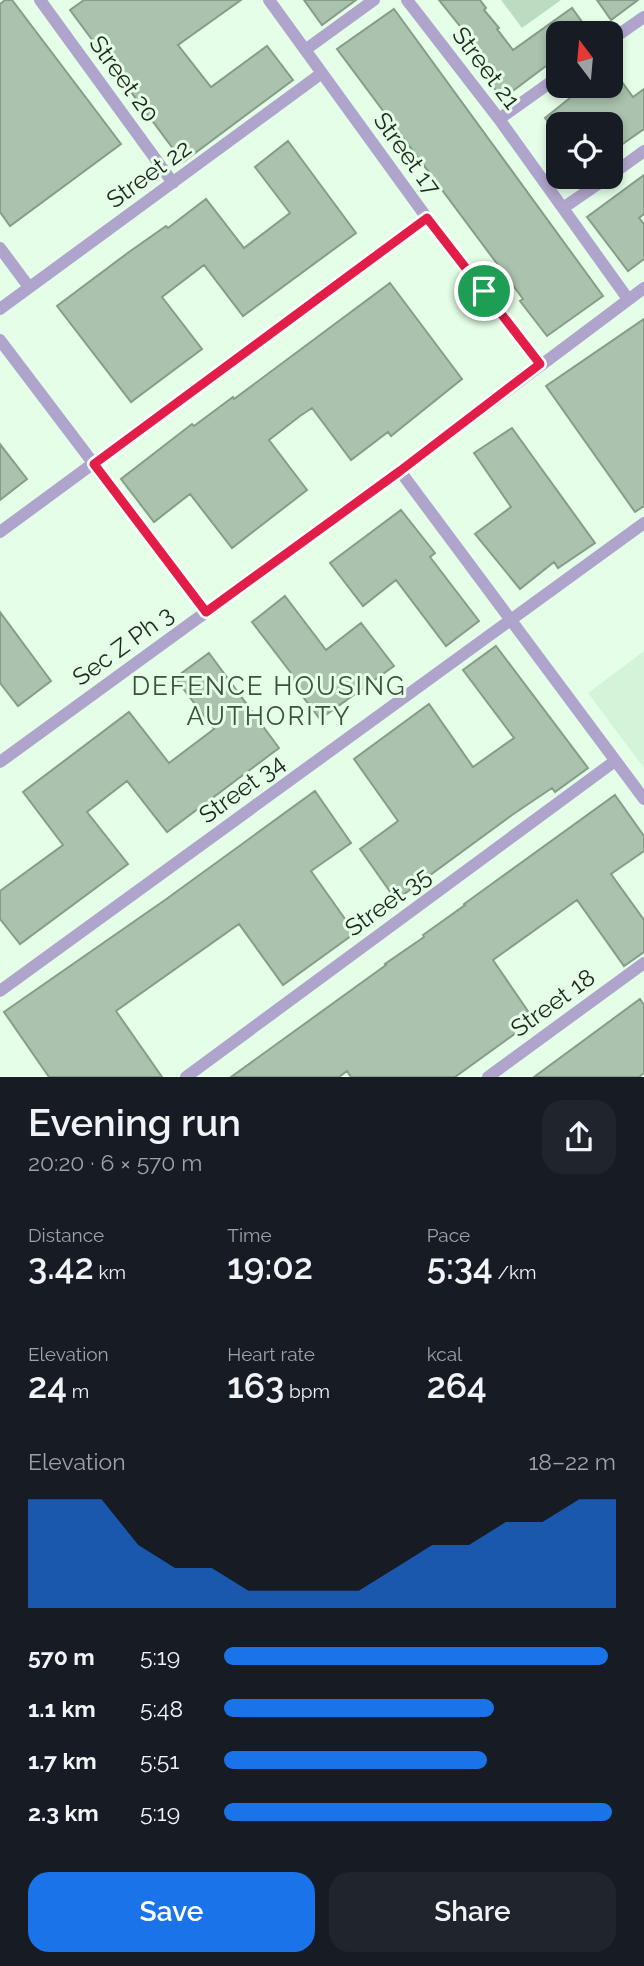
<!DOCTYPE html>
<meta charset="utf-8">
<style>
:root{--surface:#171b24;--page:#20242c;--text:#f1f3f6;--muted:#9ea1a6;--accent:#1a73e8}
body{margin:0;font-family:Raleway,sans-serif;background:var(--page);color:var(--text);height:100vh;display:flex;flex-direction:column;font-size:26px;white-space:nowrap}
*{box-sizing:border-box;margin:0}
p{font-size:23px;color:var(--muted)}
.icon{flex:none;width:38px;height:38px;fill:none;stroke:currentColor;stroke-width:2;stroke-linecap:round;stroke-linejoin:round}
.map{position:relative;height:1077px;overflow:hidden}
.drawer{display:flex;flex-direction:column;background:var(--surface);flex:1}
.drawer>*{flex:none}
.needle{width:46px;rotate:344deg}
.tools{position:absolute;left:546px;top:21px;display:grid;gap:14px}
.tools a{display:grid;place-items:center;width:77px;height:77px;border-radius:14px;background:var(--surface);box-shadow:0 4px 10px #0003;font-size:35px}
.pin{position:absolute;display:grid;place-items:center;width:60px;height:60px;color:#fff;margin:-30px;border:4px solid #fff;border-radius:50%;box-shadow:0 2px 7px #0007}
.round{display:grid;place-items:center;flex:none;width:74px;height:74px;border-radius:21px;background:var(--page)}
.headline{display:flex;align-items:center;justify-content:space-between;height:119px;padding:0 28px}
h1{font-size:38px;font-weight:600;line-height:52px}
.stats{display:grid;grid-template-columns:repeat(3,1fr);gap:10px;height:119px;padding:7px 28px}
.stats div{display:grid;align-content:center}
.stats b{font-size:35px;font-weight:600}
.stats small{font-size:19px;font-weight:400}
.stats p{font-size:19px}
.chart{height:196px;padding:14px 28px}
.chart p{display:flex;justify-content:space-between}
.chart svg{width:100%;height:126px;margin-top:7px;fill:var(--accent);opacity:.7}
.button{display:flex;gap:14px;margin-top:auto;padding:14px 28px}
.button a{flex:1;height:80px;border-radius:21px;background:var(--accent);color:#fff;font-size:28px;font-weight:600;line-height:80px;text-align:center}
.button a+a{background:var(--page);color:var(--text)}
ul{padding:0 28px;list-style:none;font-size:23px}
li{display:grid;grid-template-columns:112px 84px 1fr;align-items:center;height:52px}
li i{height:18px;border-radius:9px;background:var(--accent)}
.map>svg:first-child{display:block}
.built{fill:#d4f4d9}
.green{fill:#bbdcc0}
.building{fill:#aac2ae;stroke:#869d89;stroke-width:2}
.lines{fill:none;stroke-linecap:round;stroke-linejoin:round}
.minor{stroke:#afa4cb;stroke-width:12}
.route-casing{stroke:#fff;stroke-width:14}
.route{stroke:#e11d48;stroke-width:9}
.labels{text-anchor:middle;stroke-width:6;stroke-linejoin:round;paint-order:stroke}
.street-label{font-size:24px;fill:#1f2820;stroke:#e5fee8}
.neighbourhood-label{font-size:26px;letter-spacing:2px;fill:#3c5140;stroke:#e5fee8}
</style>
<div class="map">
<svg width="644" height="1077" viewBox="0 0 644 1077">
<rect width="100%" height="100%" fill="#e5fee8"/>
<path class="built" d="M644 651V768L588 693Z"/>
<path class="green" d="M501 0H561L522 28Z"/>
<path class="building" d="M5 0H12L121 144 10 226 0 212V4Z
M84 0H241L178 45 211 87 267 46 293 80 183 162 70 10Z
M304 0H356L322 25Z
M439 0H480L486 8 484 10 499 28 497 29 513 50 572 8 590 33H558V57L502 99 483 73 487 69 472 50 474 48 461 32 463 30Z
M597 0H638L611 20Z
M394 9 603 296 547 336 520 301 523 299 498 265 337 49Z
M611 67 633 97 644 89V129L611 152V124H558V135L545 118 585 86H611Z
M288 141 356 233 243 316 204 265 162 297 202 349 131 402 57 306 129 252 166 226 168 228 206 199 244 248 290 213 255 167Z
M644 175V214L639 218 644 224V259L628 271 587 217Z
M390 283 462 379 391 436 388 432 351 460 312 408 300 416 269 440 307 490 232 548 190 494 154 522 121 479 192 424 194 426 233 397 234 399Z
M644 319V506L635 512 546 386Z
M512 428 595 543 558 568 554 562 520 589 475 534 511 507 474 453Z
M0 444 27 479 0 500Z
M401 510 435 553 430 557 479 621 446 646 396 580 363 606 330 563Z
M285 596 326 650 361 623 394 666 320 719 287 676 291 673 252 622Z
M0 612 51 681 18 706 0 683Z
M496 646 588 768 555 792 552 788 512 815 396 900 360 849 398 821 354 759 429 704 473 767 514 738 463 670Z
M209 653 279 748 167 832 127 781 87 812 128 864 20 944 0 919V891L63 845 23 792 129 712 169 763 214 729 175 678Z
M315 791 351 843 311 871 355 933 283 985 239 924 116 1011 162 1077H49L4 1012 165 900Z
M615 795 644 836V851L611 874 644 920V952L624 966 577 900 493 960 534 1020 455 1077H351L347 1071 339 1077H231L386 965 385 964 424 937 423 935 465 905 464 904Z
M640 999 644 1005V1073L639 1077H534Z"/>
<g class="lines">
<path class="minor" d="M40 0 173 183
M269 0 427 218 540 364
M407 0 499 119 628 299
M611 40 644 17
M305 50 374 0
M499 119 558 77
M611 175 644 151
M563 208 608 177
M0 248 29 287
M0 309 322 73
M0 340 206 612
M400 471 644 799
M0 532 427 218
M0 762 400 471 644 288
M0 991 644 523
M186 1077 615 761
M488 1077 644 963"/>
</g>
<g class="lines">
<defs>
<path id="route" d="M427 218 540 364 400 471 206 612 94 464Z"/>
</defs>
<use href="#route" class="route-casing"/>
<use href="#route" class="route"/>
</g>
<g class="labels">
<g class="street-label">
<text transform="translate(486 68) rotate(53)" y="8">Street 21</text>
<text transform="translate(124 79) rotate(54)" y="8">Street 20</text>
<text transform="translate(407 154) rotate(54)" y="8">Street 17</text>
<text transform="translate(149 174) rotate(-36)" y="8">Street 22</text>
<text transform="translate(123 646) rotate(-36)" y="8">Sec Z Ph 3</text>
<text transform="translate(242 789) rotate(-36)" y="8">Street 34</text>
<text transform="translate(388 902) rotate(-36)" y="8">Street 35</text>
<text transform="translate(553 1003) rotate(-36)" y="8">Street 18</text>
</g>
<g class="neighbourhood-label">
<text x="269" y="695">DEFENCE HOUSING<tspan x="269" dy="30">AUTHORITY</tspan></text>
</g>
</g>
</svg>
<div class="tools">
<a><svg class="needle" viewBox="-14 -14 28 28"><path d="M0-13l5 13h-10z" fill="#e53935"/><path d="M0 13l5-13h-10z" fill="#9ea1a6"/></svg></a>
<a><svg class="icon" aria-label="locate" viewBox="0 0 24 24"><circle cx="12" cy="12" r="6"/><path d="M12 2v4M12 18v4M2 12h4M18 12h4"/></svg></a>
</div>
<div class="pin" style="left:484px;top:291px;background:#1e9e55"><svg class="icon" aria-label="arrive" viewBox="0 0 24 24"><path d="M6 21V4h12l-3 4 3 4H6"/></svg></div>
</div>
<section class="drawer">
<div class="headline"><div><h1>Evening run</h1><p>20:20 · 6 × 570 m</p></div><a class="round"><svg class="icon" aria-label="share" viewBox="0 0 24 24"><path d="M12 15V3M7 8l5-5 5 5M5 13v7h14v-7"/></svg></a></div>
<div class="stats">
<div><p>Distance</p><b>3.42<small> km</small></b></div>
<div><p>Time</p><b>19:02</b></div>
<div><p>Pace</p><b>5:34<small> /km</small></b></div>
</div>
<div class="stats">
<div><p>Elevation</p><b>24<small> m</small></b></div>
<div><p>Heart rate</p><b>163<small> bpm</small></b></div>
<div><p>kcal</p><b>264</b></div>
</div>
<div class="chart"><p><span>Elevation</span>18–22 m</p>
<svg viewBox="0 0 160 44" preserveAspectRatio="none"><path d="M0 44V6L10 6L20 6L30 22L40 30L50 30L60 38L70 38L80 38L90 38L100 30L110 22L120 22L130 14L140 14L150 6L160 6V44z"/></svg>
</div>
<ul>
<li><b>570 m</b>5:19<i style="width:98%"></i></li>
<li><b>1.1 km</b>5:48<i style="width:69%"></i></li>
<li><b>1.7 km</b>5:51<i style="width:67%"></i></li>
<li><b>2.3 km</b>5:19<i style="width:99%"></i></li>
</ul>
<div class="button"><a>Save</a><a>Share</a></div>
</section>
